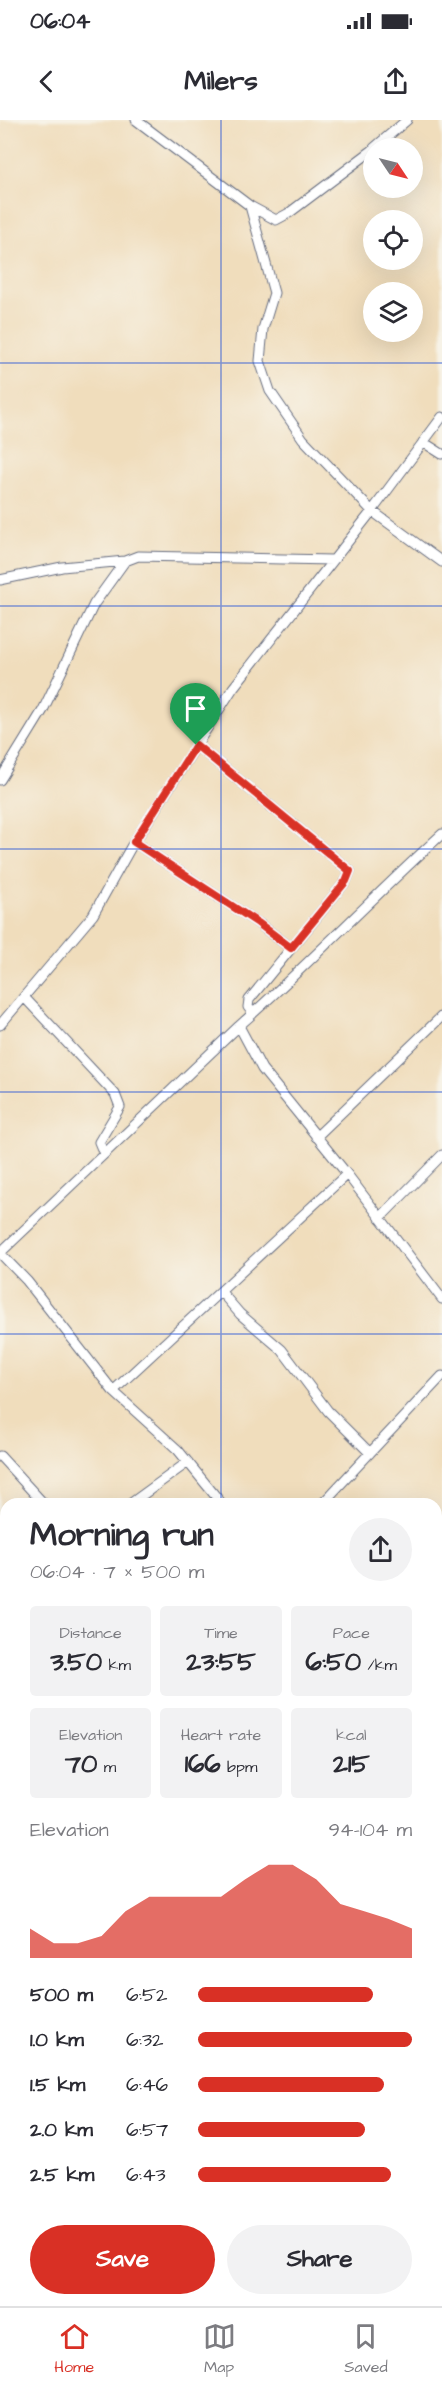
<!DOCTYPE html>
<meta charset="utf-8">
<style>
:root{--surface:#fff;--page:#f2f2f3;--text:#2b2b33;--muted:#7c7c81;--line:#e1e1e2;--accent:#d93025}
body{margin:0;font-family:"Architects Daughter",sans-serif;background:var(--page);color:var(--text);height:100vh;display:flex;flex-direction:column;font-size:22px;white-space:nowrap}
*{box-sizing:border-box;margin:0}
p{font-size:20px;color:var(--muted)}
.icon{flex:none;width:33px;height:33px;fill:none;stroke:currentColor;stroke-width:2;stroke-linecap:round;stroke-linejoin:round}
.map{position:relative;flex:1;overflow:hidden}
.sheet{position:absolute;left:0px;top:1378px;width:442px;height:808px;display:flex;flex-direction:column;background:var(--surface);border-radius:18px 18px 0 0;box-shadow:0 6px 24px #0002}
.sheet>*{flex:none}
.needle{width:39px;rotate:125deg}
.tools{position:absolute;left:363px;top:18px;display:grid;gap:12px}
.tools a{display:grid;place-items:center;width:60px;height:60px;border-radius:50%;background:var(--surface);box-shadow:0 6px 24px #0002;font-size:30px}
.pin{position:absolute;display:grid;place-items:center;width:51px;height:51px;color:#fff;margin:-62px -26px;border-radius:50% 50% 50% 0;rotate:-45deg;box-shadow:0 0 6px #0007}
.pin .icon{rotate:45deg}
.round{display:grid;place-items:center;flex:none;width:63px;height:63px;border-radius:32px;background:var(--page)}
.summary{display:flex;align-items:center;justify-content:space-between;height:102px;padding:0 30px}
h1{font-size:33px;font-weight:700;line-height:45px}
.stats{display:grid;grid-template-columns:repeat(3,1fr);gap:9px;height:102px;padding:6px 30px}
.stats div{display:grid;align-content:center;border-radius:6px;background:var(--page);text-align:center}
.stats b{font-size:26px;font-weight:700}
.stats small{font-size:16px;font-weight:400}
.stats p{font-size:16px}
.chart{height:168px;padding:12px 30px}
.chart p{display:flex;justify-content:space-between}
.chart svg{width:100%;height:108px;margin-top:6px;fill:var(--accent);opacity:.7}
.cta{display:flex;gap:12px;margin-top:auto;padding:12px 30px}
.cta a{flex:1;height:69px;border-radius:36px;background:var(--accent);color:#fff;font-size:24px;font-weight:700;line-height:69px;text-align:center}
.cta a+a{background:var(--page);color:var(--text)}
ul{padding:0 30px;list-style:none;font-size:20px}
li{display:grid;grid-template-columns:96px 72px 1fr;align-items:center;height:45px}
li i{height:15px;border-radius:8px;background:var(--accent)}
.status{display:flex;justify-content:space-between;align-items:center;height:42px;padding:0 30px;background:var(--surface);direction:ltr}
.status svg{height:16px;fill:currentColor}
header{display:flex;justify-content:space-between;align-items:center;height:78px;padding:0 30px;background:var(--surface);font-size:27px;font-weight:700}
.dock{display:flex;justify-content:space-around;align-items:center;height:84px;border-top:2px solid var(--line);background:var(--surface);font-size:16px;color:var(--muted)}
.dock a{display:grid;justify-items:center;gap:3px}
.dock .current{color:var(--accent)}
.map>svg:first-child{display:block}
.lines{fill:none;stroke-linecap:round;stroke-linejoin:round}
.minor-casing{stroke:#666c7f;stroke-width:11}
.major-casing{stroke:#666c7f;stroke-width:14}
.minor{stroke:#fff;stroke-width:9}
.major{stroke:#fff;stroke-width:12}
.route-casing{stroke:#fff;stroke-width:12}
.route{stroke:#d93025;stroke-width:8}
.grid{fill:none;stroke:#1d4ed8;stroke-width:1.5;stroke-opacity:0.55}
</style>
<div class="status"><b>06:04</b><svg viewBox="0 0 49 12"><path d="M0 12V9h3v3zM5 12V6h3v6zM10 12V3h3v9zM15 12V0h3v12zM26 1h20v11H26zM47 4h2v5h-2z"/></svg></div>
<header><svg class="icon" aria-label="back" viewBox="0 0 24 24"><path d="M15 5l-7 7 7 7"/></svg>Milers<svg class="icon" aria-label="share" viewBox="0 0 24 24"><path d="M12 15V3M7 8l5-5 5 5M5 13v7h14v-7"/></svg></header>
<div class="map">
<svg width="442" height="2186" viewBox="0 0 442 2186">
<rect width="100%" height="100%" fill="#f7f3e8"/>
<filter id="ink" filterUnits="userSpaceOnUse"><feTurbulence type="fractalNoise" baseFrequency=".0167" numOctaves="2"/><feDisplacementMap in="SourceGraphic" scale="12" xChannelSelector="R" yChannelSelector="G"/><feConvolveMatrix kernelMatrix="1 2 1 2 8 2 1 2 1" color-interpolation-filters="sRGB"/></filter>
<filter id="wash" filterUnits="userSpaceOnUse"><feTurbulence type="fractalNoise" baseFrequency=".008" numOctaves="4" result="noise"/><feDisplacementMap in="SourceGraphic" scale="24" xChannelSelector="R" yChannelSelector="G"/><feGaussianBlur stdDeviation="1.35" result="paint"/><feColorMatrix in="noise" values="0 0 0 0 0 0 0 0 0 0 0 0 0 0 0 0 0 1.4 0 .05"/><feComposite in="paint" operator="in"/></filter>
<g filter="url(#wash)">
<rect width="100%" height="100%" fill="#f0ddbc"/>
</g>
<g filter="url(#ink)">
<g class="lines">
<defs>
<path id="minor" d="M136 0 250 86 274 173 263 209 260 241 270 271 303 319 372 391 442 442
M374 28 407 0
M250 86 276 100 289 93 374 29
M423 322 442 334
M0 460 62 447 125 441
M196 625 350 751 346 761 249 880 248 887 253 893
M0 660 43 590 94 484 125 441 138 436 332 440
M442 714C373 777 309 844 239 906L262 949 347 1054 442 1179
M134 722 258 803 291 828
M24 877 115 974 120 987 99 1022 104 1034
M0 905 93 795 131 727 233 568 372 391 442 297
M316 1017 442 896
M380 1098 442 1035
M1 1132 239 906
M0 1133 27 1161 113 1271 178 1330 222 1384
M221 1172 240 1194 282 1230 328 1291 370 1333
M113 1271 347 1054
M0 1336 44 1384
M130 1384 188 1342
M322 1384 442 1256
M0 1412 6 1407
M0 1420 6 1422
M436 1459 442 1454
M436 1578 442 1582
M436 1627 442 1620
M0 1732 6 1728
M436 1747 442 1751
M436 1823 442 1812
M436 1895 442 1897
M0 1984 6 1992
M436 2010 442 1996
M436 2146 442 2137
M0 2160 6 2156
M283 2181 287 2186
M365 2186 367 2181
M416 2186 419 2181"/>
<path id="major" d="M0 2009 6 2006
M0 2020 6 2016
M141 2181 145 2186
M153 2181 156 2186"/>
</defs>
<use href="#minor" class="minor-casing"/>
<use href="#major" class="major-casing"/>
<use href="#minor" class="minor"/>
<use href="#major" class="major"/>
</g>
</g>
<g class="lines" filter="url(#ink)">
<defs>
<path id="route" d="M196 625 350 751 346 761 291 828 258 803 134 722Z"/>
</defs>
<use href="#route" class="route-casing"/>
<use href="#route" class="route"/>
</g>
<path class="grid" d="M221 0V1384M0 243H442M0 486H442M0 729H442M0 972H442M0 1214H442M0 1457H6M436 1457H442M0 1700H6M436 1700H442M0 1943H6M436 1943H442M221 2181V2186"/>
</svg>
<div class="tools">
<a><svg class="needle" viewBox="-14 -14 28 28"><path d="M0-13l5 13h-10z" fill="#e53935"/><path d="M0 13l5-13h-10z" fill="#7c7c81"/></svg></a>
<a><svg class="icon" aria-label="locate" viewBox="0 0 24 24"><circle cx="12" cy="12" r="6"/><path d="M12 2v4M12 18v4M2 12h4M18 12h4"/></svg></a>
<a><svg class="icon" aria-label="layers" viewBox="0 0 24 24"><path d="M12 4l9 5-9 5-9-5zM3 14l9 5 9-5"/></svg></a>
</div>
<div class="pin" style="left:196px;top:625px;background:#1e9e55"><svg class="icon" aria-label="arrive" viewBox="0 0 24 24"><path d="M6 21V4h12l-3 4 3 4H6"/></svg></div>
<section class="sheet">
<div class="summary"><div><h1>Morning run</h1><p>06:04 · 7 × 500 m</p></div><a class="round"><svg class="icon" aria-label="share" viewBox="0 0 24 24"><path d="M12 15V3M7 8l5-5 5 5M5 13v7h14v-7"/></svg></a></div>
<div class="stats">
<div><p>Distance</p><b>3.50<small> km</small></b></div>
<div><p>Time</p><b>23:55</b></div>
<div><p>Pace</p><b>6:50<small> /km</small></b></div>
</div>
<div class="stats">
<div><p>Elevation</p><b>70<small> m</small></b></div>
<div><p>Heart rate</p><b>166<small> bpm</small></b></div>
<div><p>kcal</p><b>215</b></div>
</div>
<div class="chart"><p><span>Elevation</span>94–104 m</p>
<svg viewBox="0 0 160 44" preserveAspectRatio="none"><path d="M0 44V32L10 38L20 38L30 35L40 25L50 19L60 19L70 19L80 19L90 12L100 6L110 6L120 12L130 22L140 25L150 28L160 32V44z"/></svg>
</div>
<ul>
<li><b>500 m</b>6:52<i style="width:82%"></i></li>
<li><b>1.0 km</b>6:32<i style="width:100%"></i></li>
<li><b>1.5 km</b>6:46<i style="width:87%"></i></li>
<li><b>2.0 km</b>6:57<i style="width:78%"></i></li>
<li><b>2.5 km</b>6:43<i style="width:90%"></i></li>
</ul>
<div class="cta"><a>Save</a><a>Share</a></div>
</section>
</div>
<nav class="dock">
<a class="current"><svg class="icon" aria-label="home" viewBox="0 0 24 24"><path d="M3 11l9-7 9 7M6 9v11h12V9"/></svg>Home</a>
<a><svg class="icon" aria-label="map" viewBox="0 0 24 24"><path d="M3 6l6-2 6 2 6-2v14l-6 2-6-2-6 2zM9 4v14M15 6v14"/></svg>Map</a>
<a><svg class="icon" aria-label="saved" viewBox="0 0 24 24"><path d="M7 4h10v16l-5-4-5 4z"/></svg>Saved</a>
</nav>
